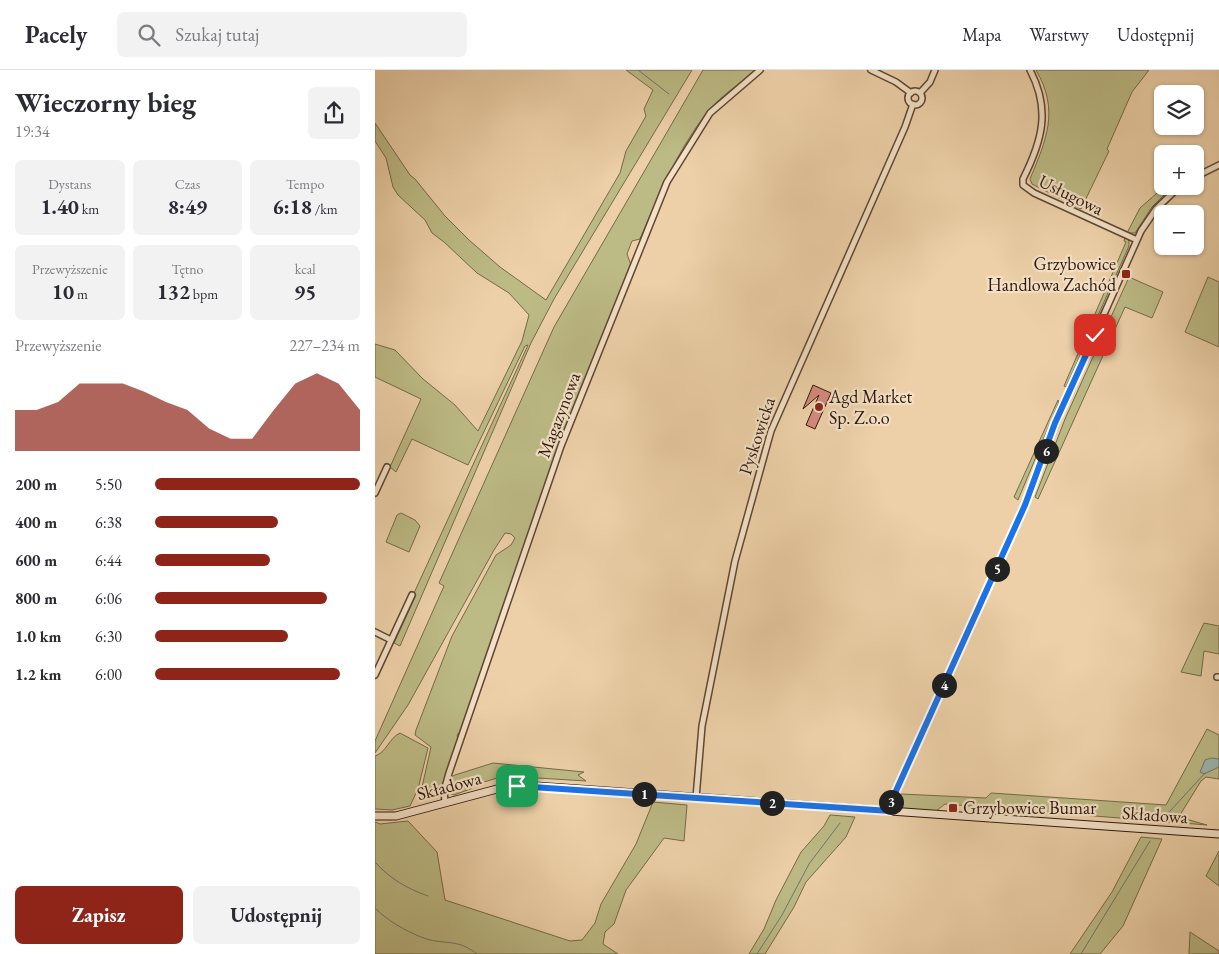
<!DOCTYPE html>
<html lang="pl">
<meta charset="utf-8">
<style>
:root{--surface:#fff;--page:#f2f2f3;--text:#2b2b33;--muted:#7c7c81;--line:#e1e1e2;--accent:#8f2418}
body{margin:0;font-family:"EB Garamond",serif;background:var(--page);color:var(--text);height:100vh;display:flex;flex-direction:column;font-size:19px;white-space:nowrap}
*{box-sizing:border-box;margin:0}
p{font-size:16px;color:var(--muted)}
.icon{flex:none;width:28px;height:28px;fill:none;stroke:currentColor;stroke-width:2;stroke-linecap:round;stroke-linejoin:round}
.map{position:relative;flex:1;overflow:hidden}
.panel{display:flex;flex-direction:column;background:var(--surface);width:375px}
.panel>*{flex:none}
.tools{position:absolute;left:779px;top:15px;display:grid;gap:10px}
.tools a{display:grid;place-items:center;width:50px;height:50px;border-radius:8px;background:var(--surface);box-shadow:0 1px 4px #0004;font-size:25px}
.pin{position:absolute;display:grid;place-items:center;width:42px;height:42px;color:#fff;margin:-21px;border-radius:10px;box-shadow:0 2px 8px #0006}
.km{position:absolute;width:25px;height:25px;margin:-12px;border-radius:50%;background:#222;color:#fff;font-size:14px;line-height:25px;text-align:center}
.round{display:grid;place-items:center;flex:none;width:52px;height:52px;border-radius:8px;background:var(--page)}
.head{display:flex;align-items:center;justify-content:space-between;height:85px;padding:0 15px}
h1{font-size:28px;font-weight:700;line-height:38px}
.stats{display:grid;grid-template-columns:repeat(3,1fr);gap:8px;height:85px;padding:5px 15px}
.stats div{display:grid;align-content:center;border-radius:8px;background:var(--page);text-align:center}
.stats b{font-size:21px;font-weight:700}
.stats small{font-size:14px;font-weight:400}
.stats p{font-size:14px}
.chart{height:140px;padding:10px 15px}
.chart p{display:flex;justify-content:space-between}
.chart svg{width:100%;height:90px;margin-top:5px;fill:var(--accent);opacity:.7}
.cta{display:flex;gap:10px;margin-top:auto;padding:10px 15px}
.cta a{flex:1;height:58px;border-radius:8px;background:var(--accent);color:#fff;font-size:20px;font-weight:700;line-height:58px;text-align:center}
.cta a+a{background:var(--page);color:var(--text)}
ul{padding:0 15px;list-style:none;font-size:16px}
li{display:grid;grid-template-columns:80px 60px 1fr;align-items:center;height:38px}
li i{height:12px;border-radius:6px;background:var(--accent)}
header{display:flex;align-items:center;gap:30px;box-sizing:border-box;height:70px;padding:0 25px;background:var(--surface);border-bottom:1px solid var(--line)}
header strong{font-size:24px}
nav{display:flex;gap:28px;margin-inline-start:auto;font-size:18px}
.search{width:350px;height:45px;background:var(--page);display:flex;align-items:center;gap:12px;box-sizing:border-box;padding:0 18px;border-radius:8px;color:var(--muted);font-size:19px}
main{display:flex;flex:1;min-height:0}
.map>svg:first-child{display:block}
.green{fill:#bcba85;stroke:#756a48}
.water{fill:#9ab6ae;stroke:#6f776d}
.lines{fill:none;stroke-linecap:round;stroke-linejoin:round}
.stream{stroke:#6f776d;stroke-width:1}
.building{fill:#d7897e;stroke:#2e190c}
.minor-casing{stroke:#5e4733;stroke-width:8}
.secondary-casing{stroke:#2e190c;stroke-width:9}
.minor{stroke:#f3e0c6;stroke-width:5}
.secondary{stroke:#f3e0c6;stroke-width:7}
.route-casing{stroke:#fff;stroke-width:10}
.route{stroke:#1a73e8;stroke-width:6}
.poi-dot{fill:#8f2418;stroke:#f3e0c6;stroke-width:2}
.labels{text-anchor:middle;stroke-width:4.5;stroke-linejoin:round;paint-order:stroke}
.street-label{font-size:18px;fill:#2e190c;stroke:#f3e0c6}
.poi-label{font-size:18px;fill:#2e190c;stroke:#f3e0c6;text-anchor:start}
</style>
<header>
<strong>Pacely</strong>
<div class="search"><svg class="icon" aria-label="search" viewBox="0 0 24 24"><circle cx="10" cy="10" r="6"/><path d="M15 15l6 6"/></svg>Szukaj tutaj</div>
<nav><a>Mapa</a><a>Warstwy</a><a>Udostępnij</a></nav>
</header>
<main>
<section class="panel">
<div class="head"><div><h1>Wieczorny bieg</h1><p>19:34</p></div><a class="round"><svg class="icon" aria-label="share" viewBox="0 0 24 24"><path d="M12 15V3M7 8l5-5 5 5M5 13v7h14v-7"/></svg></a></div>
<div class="stats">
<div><p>Dystans</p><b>1.40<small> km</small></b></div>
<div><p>Czas</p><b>8:49</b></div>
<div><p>Tempo</p><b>6:18<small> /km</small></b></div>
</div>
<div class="stats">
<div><p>Przewyższenie</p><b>10<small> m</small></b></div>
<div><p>Tętno</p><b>132<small> bpm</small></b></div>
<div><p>kcal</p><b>95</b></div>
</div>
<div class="chart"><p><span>Przewyższenie</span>227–234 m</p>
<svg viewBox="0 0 160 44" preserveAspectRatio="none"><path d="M0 44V24L10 24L20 20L30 11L40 11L50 11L60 15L70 20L80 24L90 33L100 38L110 38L120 24L130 11L140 6L150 11L160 24V44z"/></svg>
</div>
<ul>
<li><b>200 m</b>5:50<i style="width:100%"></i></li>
<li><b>400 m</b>6:38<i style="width:60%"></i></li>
<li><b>600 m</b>6:44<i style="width:56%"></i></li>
<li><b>800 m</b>6:06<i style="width:84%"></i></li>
<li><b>1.0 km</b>6:30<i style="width:65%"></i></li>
<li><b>1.2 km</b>6:00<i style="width:90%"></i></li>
</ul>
<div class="cta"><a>Zapisz</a><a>Udostępnij</a></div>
</section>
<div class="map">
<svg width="844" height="884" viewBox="0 0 844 884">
<rect width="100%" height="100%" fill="#edd0a8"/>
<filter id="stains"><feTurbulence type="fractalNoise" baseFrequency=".004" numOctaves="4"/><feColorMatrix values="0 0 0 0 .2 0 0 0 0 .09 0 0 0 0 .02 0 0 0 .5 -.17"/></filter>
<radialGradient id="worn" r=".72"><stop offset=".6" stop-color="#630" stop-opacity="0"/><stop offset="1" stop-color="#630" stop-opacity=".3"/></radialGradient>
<path class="green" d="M251 0H317L179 229 156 273 25 576 19 573 41 525 39 523 153 275 150 276 93 395 37 369 21 402 15 397 46 329 0 307V274L20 280 48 309 80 335 103 361 147 271 154 245 134 223 102 203 69 172 57 163 50 150 23 125 18 117 11 88 0 71V53L35 105 40 109 70 146 94 170 125 197 171 230 245 103 251 81 271 46 269 39 278 20Z
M328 0H381C366 13 347 25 334 40 303 79 284 124 265 169L257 171 252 184 256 195 176 397 87 658 82 665 83 670 65 725 55 728 47 717 56 677 40 665 41 660 77 566 121 485 136 475 140 468 136 464 130 463 119 480 33 635 0 683V671L69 516 64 513 179 257Z
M661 0H774L757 22 732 79 734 81 706 139 657 114 655 109C671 70 685 41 661 0Z
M790 116H798L777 137 760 163H752L765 138Z
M750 167 754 171V176L691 317 689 316 751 172 749 171Z
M754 207 788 222 777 248 750 237 663 429 660 427 690 349Z
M833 207 844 212V277L810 262Z
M683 330 684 332 643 430 639 427Z
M26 443 40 450 45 456 34 482 11 472 22 445Z
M829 553 844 556V584L829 581 826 606 806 602Z
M832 659 844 665V709L831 707 826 711 805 745 807 748 832 755 570 734 561 741 524 738 521 734 526 724 611 728 616 723 791 735Z
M25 663 53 678 43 719 35 736 17 740 0 739V686C11 683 14 668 25 663Z
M118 693 209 702 203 705 211 711 129 706 99 715 98 718 79 725 72 722 76 707 80 705Z
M278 732 312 735 309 771 289 768 251 820 239 854 230 862 228 874 243 884H0V752L5 754 33 751 62 782 70 830 195 871 207 870 220 853 226 834 261 774Z
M455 745 480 747 471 767 431 812 419 837 390 884H374L389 859 401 830 426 782 449 756Z
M766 767 787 769 748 856 725 884H695L737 822Z
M844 781V816L831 806Z
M815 862 844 881V884H814Z"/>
<path class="water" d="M836 688 844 689V697L829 704 825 702 830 690Z"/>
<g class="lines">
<path class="stream" d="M263 0 294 24
M785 752 830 703
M0 792C15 809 33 819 53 826
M0 838C13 851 29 860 46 867 68 876 81 867 102 884
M382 884 407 845 434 794 465 753
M706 884 775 771"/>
</g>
<path class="building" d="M438 315 456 323 440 359 431 355 444 325 428 339Z"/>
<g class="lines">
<defs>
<path id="minor" d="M496 0 521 12 536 23
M655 0C676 40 667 71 648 109V115L659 123 762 170
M533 28a7 7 0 1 1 14 0a7 7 0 1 1-14 0Z
M545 23 555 12 560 0
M820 107 844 95
M0 423 12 397
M0 562 16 570
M0 605 37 525
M842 607H844
M321 728 327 656 360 491 396 361 530 57 538 34
M70 732 69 721 74 703 186 376 292 112 335 43 385 0
M515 741 516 732 650 435 684 345 766 161 781 139 805 116"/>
<path id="secondary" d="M0 746H21L122 719 160 716 844 764"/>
</defs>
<use href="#minor" class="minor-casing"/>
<use href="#secondary" class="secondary-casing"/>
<use href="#minor" class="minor"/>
<use href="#secondary" class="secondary"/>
</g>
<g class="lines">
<defs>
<path id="route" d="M142 716 515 741 516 732 650 435 680 353 720 265"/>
</defs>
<use href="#route" class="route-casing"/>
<use href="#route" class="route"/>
</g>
<g class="poi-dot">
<rect x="746" y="199" width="10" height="10" rx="2.5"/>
<circle cx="444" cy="337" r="5"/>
<rect x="573" y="733" width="10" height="10" rx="2.5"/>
</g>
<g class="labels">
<g class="street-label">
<text transform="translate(696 125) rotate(26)" y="6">Usługowa</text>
<text transform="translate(184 345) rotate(-69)" y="6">Magazynowa</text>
<text transform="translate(382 366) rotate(-72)" y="6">Pyskowicka</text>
<text transform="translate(74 716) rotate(-15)" y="6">Składowa</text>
<text transform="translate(780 745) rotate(4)" y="6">Składowa</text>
</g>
<g class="poi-label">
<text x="741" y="200" text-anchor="end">Grzybowice<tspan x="741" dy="21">Handlowa Zachód</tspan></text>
<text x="454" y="333">Agd Market<tspan x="454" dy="21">Sp. Z.o.o</tspan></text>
<text x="588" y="744">Grzybowice Bumar</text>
</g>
</g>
<rect width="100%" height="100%" filter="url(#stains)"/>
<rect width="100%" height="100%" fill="url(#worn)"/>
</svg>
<div class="tools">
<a><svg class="icon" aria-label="layers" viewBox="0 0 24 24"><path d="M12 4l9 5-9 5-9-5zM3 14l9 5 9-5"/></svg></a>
<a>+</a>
<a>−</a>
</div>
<div class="pin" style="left:142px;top:716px;background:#1e9e55"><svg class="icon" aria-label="arrive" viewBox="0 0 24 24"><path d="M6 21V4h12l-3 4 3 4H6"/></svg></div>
<div class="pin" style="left:720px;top:265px;background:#d93025"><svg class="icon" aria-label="check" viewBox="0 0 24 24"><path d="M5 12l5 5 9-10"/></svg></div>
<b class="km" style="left:269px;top:724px">1</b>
<b class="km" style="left:397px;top:733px">2</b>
<b class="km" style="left:516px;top:732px">3</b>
<b class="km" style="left:569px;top:615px">4</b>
<b class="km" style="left:622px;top:499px">5</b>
<b class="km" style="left:671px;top:381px">6</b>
</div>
</main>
